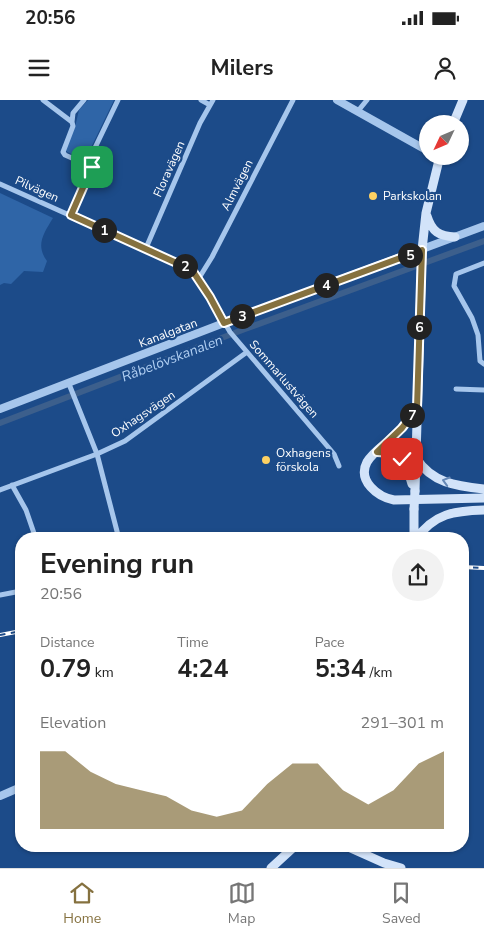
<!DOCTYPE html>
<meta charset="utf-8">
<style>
:root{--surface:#fff;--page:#f2f2f2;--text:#222;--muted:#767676;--line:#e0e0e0;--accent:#85713f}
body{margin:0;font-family:"Nunito Sans",sans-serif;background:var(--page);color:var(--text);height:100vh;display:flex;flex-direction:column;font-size:19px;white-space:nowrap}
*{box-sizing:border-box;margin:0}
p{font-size:16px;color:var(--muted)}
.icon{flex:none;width:28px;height:28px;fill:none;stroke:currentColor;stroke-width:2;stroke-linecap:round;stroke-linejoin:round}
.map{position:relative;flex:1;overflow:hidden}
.sheet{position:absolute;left:15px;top:432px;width:454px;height:320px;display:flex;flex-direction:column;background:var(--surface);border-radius:20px;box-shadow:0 1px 4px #0004}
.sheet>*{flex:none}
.needle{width:32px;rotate:226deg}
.buttons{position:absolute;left:419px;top:15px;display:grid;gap:10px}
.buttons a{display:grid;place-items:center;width:50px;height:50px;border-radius:50%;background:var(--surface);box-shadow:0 1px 4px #0004;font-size:25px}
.pin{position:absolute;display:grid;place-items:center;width:42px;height:42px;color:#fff;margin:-21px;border-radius:10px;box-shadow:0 2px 8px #0006}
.km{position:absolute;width:25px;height:25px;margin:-12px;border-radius:50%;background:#222;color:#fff;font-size:14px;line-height:25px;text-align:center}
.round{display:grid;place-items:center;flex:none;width:52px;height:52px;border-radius:26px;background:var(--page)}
.summary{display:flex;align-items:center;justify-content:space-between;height:85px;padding:0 25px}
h1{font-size:28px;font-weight:700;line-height:38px}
.figures{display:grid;grid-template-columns:repeat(3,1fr);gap:8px;height:85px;padding:5px 25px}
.figures div{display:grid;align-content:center}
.figures b{font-size:25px;font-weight:700}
.figures small{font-size:14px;font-weight:400}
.figures p{font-size:14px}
.chart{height:140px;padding:10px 25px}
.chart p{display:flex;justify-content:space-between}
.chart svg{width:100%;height:90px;margin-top:5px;fill:var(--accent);opacity:.7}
.status{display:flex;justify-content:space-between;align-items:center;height:35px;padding:0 25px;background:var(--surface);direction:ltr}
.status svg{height:14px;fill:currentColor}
header{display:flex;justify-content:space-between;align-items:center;height:65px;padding:0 25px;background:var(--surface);font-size:22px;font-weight:700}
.dock{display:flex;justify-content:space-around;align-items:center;height:70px;border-top:1px solid var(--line);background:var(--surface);font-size:14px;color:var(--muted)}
.dock a{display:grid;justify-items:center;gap:2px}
.dock .active{color:var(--accent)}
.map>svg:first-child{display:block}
.green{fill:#2f65a7}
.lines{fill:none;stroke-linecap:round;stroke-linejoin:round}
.canal{stroke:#3c5f8c;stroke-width:6}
.minor{stroke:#a6c6ec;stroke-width:5}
.tertiary{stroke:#a6c6ec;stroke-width:8}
.secondary{stroke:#d2e3f9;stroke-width:9}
.rail-casing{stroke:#fff;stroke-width:4}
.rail{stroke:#1c4b89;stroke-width:2;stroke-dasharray:5.5;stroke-linecap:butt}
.secondary-bridge{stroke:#d2e3f9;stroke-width:9}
.oneway{stroke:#6588b6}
.route-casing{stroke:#fff;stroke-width:10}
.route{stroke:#85713f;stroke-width:6}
.poi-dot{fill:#fdd163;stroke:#1c4b89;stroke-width:2}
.labels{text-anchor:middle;stroke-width:4.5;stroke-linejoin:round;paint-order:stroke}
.street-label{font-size:12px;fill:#fff;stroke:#1c4b89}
.poi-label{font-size:12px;fill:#fff;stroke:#1c4b89;text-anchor:start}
.water-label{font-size:14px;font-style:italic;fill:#b2d0f3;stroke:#1c4b89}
</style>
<div class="status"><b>20:56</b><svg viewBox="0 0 49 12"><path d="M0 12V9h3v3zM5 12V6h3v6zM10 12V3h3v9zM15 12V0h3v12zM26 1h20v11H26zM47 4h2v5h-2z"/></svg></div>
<header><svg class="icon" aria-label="menu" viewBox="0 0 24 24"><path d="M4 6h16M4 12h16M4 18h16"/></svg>Milers<svg class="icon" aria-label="person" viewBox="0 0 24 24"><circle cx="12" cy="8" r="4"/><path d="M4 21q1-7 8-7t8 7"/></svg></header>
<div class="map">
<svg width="484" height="768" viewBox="0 0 484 768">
<rect width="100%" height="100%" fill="#1c4b89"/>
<path class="green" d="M88 0H114L86 58 83 59 67 52 65 49 75 27 79 10Z
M0 93 53 118C44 133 35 145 47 161L43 172 24 171 11 184 4 183 0 185Z"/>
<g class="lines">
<path class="canal" d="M0 323 245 229 484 141"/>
<path class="minor" d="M43 0 72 22
M84 0 73 13 72 22 73 26 63 52 65 55 92 67
M201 0 210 5
M358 11 367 0
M0 84 192 170 210 197 230 232 334 354 339 366
M71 115 92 67V54L118 0
M146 148 200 23 213 0
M484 163 456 174 454 186 472 218 478 235 480 261 484 264
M199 178 212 157 293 0
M69 284 97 354 119 439
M456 289 484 290
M12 385 26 410 36 439
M0 390 97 354 125 341 247 252
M0 495 21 491"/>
<path class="tertiary" d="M337 0 428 51
M0 309 224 223 484 126
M0 696 21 687"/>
<path class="secondary" d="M453 24 463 0
M427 116C432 132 439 136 455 137
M417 308C411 316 405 325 398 332 389 342 373 351 367 362 357 381 378 397 394 400L484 398
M377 352C402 351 406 362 412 384
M416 358C432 383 456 386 484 389
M415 391 422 150 426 113 440 56
M414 439V409
M416 439C435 413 454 411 484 410
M346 746 384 763 401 768
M271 768 295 746"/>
<defs>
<path id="rail" d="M462 467 484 468
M0 535 21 531"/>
</defs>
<use href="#rail" class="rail-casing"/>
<use href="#rail" class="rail"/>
<path class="secondary-bridge" d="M414 409 415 391"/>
</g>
<defs><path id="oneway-chevron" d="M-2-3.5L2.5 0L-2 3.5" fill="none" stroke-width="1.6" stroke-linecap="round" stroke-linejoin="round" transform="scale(1.25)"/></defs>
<use class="oneway" href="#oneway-chevron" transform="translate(446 381) rotate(-164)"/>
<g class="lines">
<defs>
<path id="route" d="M92 67 71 115 192 170 210 197 224 223 422 150 417 308 402 328 377 352 393 353 402 359"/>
</defs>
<use href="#route" class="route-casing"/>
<use href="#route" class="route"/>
</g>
<g class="poi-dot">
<circle cx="373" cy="96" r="5"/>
<circle cx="266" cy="360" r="5"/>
</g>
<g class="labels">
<g class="street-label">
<text transform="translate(169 69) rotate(-66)" y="4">Floravägen</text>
<text transform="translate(237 85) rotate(-63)" y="4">Almvägen</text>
<text transform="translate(37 89) rotate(24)" y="4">Pilvägen</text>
<text transform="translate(168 233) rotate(-21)" y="4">Kanalgatan</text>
<text transform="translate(284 279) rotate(49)" y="4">Sommarlustvägen</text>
<text transform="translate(143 314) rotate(-34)" y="4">Oxhagsvägen</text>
</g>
<g class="poi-label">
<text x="383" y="100">Parkskolan</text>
<text x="276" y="357">Oxhagens<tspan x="276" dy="14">förskola</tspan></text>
</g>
<g class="water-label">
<text transform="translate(172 258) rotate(-21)" y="5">Råbelövskanalen</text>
</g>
</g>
</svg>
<div class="buttons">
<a><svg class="needle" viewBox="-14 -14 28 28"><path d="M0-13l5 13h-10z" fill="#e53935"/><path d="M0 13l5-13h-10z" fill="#767676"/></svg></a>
</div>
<div class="pin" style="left:92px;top:67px;background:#1e9e55"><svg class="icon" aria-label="arrive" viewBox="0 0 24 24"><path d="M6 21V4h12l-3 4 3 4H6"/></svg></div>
<div class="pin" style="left:402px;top:359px;background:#d93025"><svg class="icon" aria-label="check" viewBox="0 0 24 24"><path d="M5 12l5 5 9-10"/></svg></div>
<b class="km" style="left:104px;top:130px">1</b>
<b class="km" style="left:185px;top:166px">2</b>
<b class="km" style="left:242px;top:216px">3</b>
<b class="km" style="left:326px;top:185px">4</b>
<b class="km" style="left:410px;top:155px">5</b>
<b class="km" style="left:419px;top:227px">6</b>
<b class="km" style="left:412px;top:315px">7</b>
<section class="sheet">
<div class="summary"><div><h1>Evening run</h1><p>20:56</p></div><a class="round"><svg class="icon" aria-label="share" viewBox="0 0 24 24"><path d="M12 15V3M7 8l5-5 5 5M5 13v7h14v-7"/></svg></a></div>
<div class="figures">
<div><p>Distance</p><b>0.79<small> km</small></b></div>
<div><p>Time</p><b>4:24</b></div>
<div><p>Pace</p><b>5:34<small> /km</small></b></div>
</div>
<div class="chart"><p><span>Elevation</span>291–301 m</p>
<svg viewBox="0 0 160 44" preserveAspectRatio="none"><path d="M0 44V6L10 6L20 16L30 22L40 25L50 28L60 35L70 38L80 35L90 22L100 12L110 12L120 25L130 32L140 25L150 12L160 6V44z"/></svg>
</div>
</section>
</div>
<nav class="dock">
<a class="active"><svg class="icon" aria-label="home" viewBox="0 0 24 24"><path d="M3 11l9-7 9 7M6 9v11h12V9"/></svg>Home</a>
<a><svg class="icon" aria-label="map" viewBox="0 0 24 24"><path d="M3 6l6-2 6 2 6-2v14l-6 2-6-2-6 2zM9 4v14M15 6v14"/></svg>Map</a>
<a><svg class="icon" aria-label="saved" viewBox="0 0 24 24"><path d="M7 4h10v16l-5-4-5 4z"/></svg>Saved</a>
</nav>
